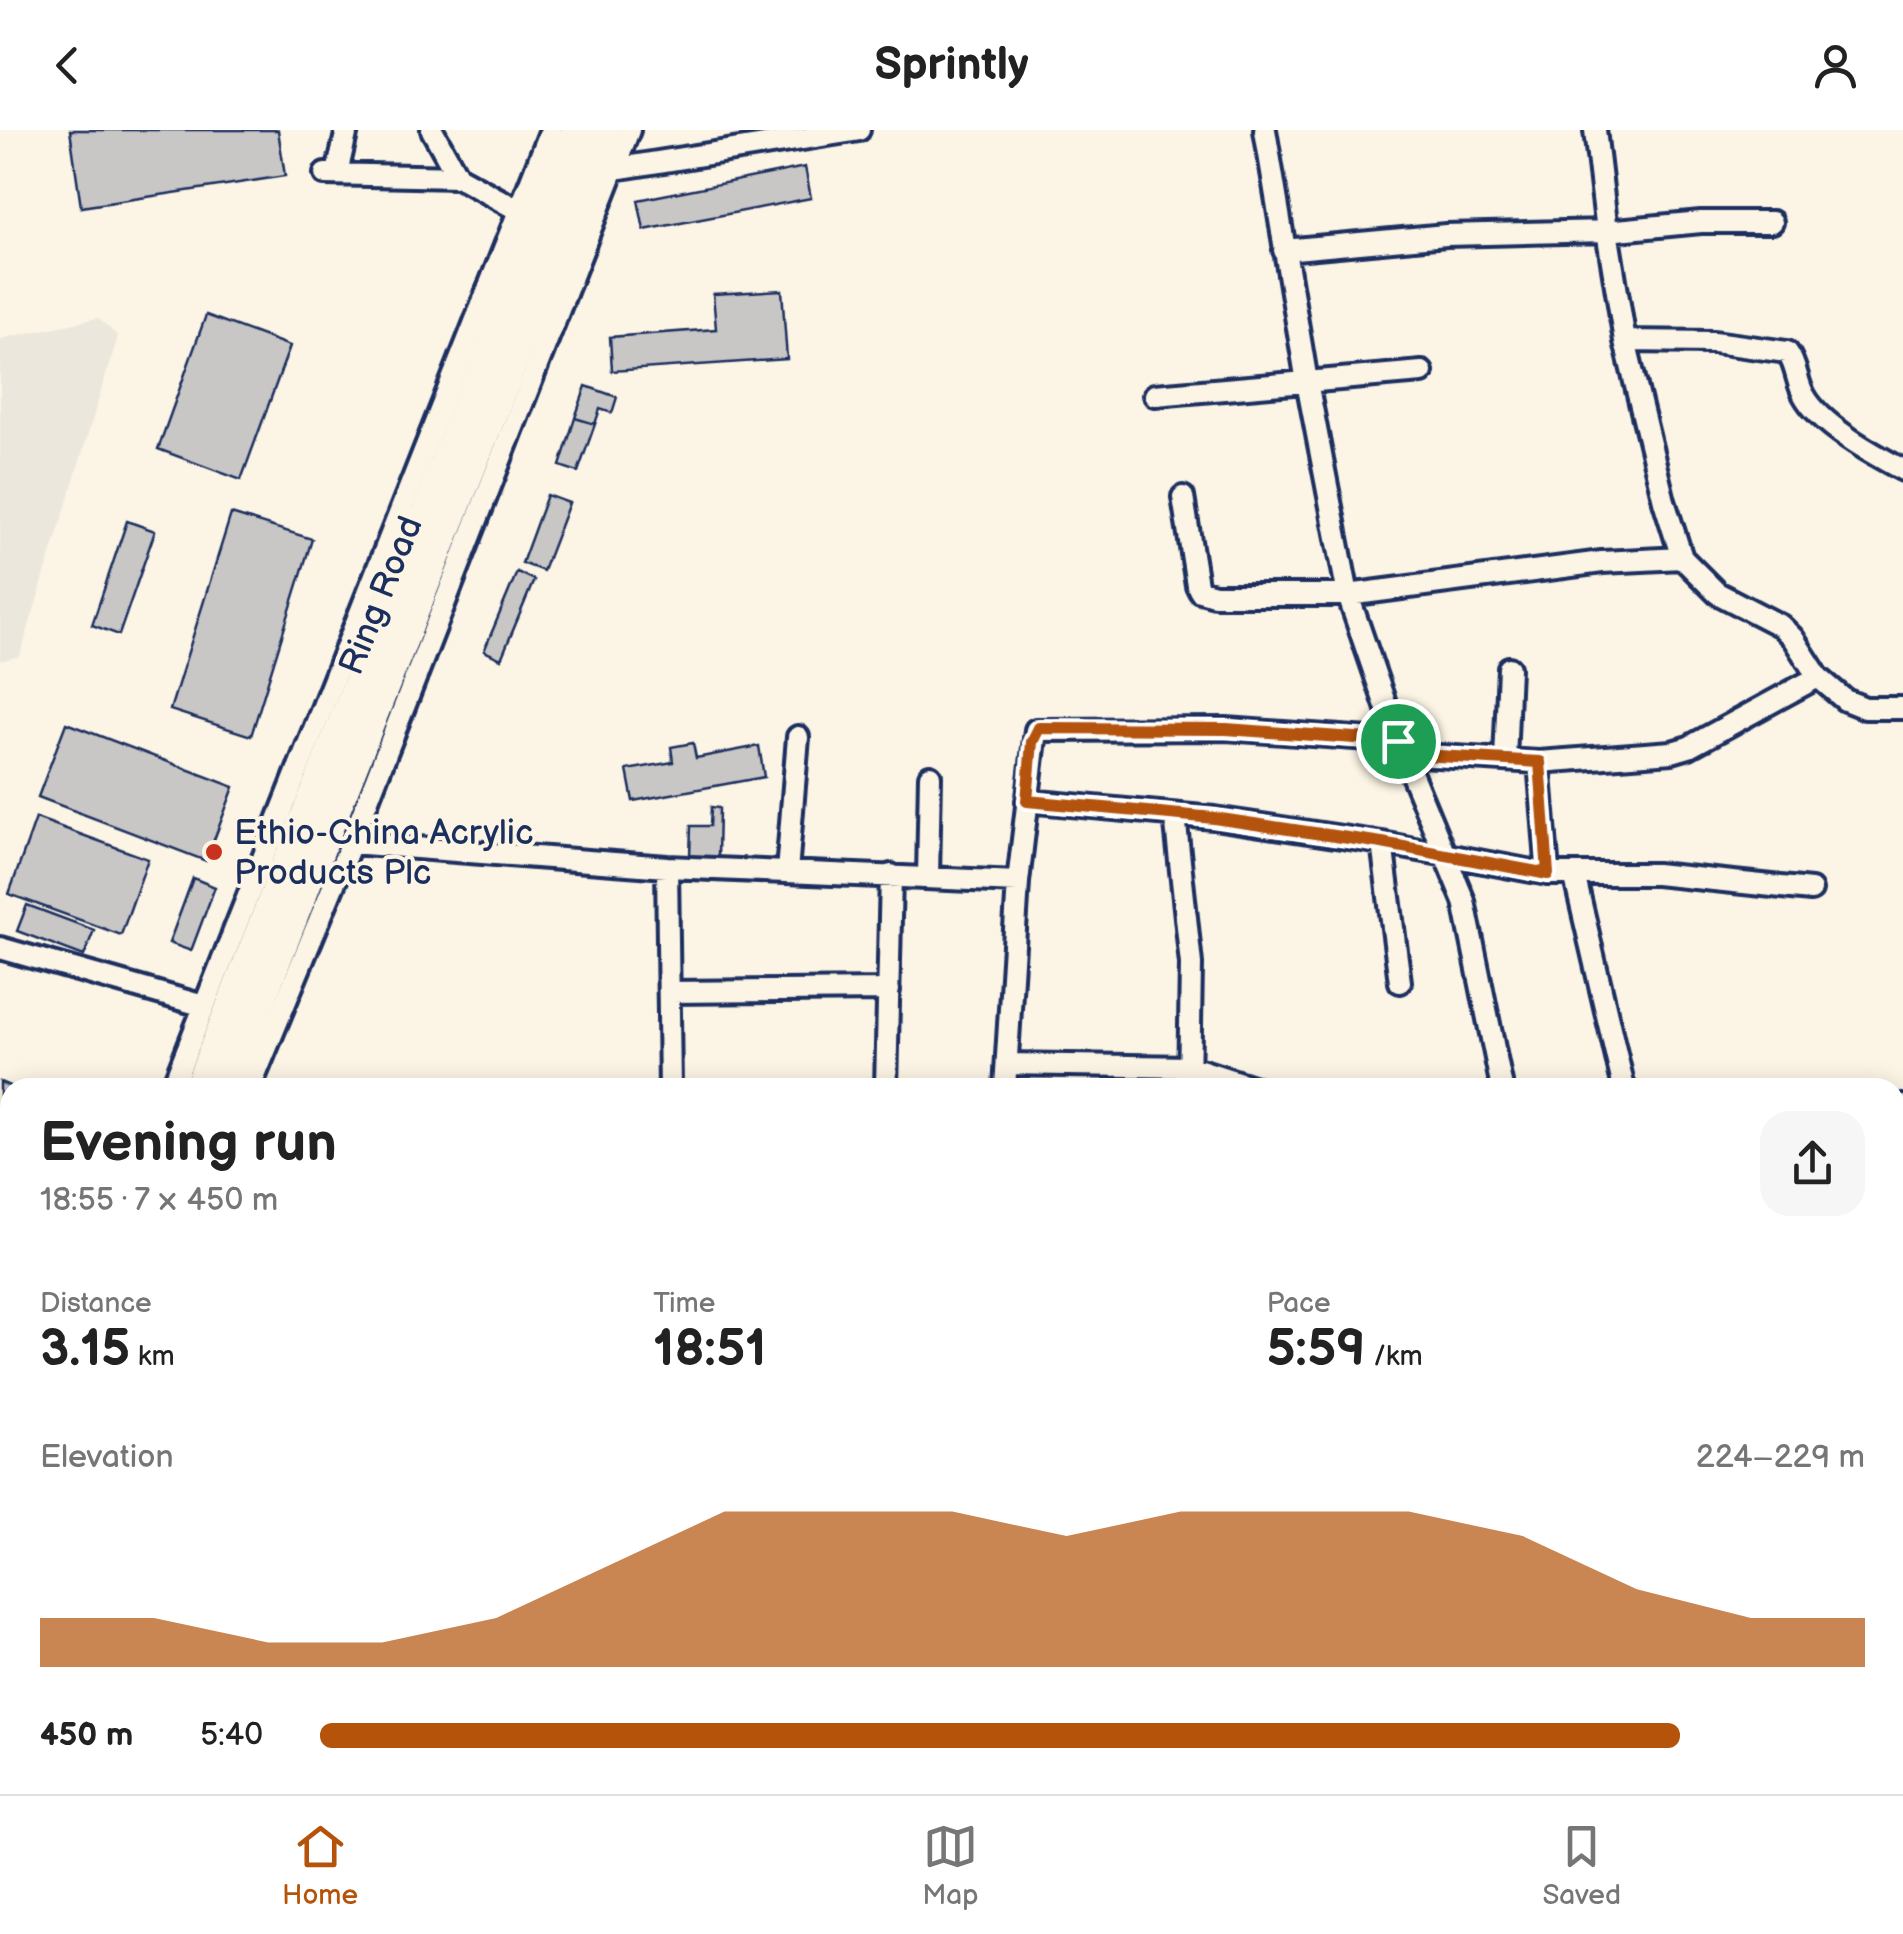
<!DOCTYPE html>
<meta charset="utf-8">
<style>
:root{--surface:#fff;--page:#f6f6f6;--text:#222;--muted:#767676;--line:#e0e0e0;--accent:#b45309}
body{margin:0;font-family:"Balsamiq Sans",sans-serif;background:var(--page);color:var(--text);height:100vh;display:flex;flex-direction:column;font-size:38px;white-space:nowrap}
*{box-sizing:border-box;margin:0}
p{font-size:32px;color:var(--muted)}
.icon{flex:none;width:55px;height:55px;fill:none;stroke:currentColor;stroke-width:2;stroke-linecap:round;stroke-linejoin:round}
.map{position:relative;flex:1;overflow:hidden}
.drawer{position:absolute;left:0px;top:948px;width:1905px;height:718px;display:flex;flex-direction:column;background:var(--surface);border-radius:30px 30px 0 0;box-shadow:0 5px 25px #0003}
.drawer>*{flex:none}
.pin{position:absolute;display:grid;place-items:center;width:85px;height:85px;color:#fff;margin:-42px;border:5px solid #fff;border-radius:50%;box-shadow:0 2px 10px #0007}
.round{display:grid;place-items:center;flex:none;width:105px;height:105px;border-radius:30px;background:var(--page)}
.overview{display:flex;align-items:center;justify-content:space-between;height:170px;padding:0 40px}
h1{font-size:55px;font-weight:700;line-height:75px}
.stats{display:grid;grid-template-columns:repeat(3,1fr);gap:15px;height:170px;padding:10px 40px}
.stats div{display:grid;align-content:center}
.stats b{font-size:50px;font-weight:700}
.stats small{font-size:28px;font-weight:400}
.stats p{font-size:28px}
.chart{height:280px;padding:20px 40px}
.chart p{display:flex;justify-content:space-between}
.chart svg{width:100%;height:180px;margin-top:10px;fill:var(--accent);opacity:.7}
ul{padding:0 40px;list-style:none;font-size:32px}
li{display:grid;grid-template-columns:160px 120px 1fr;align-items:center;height:75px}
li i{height:25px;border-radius:12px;background:var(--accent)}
header{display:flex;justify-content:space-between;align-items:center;height:130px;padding:0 40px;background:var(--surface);font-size:45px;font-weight:700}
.dock{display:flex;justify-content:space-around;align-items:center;height:140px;border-top:2px solid var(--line);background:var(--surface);font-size:28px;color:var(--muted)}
.dock a{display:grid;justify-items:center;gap:5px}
.dock .active{color:var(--accent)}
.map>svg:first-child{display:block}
.built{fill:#ece7dc}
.building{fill:#c8c7c6;stroke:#1b2f5e;stroke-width:2.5}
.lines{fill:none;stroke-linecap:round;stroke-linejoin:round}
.minor-casing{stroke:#1b2f5e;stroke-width:28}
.highway-casing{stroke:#1b2f5e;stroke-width:38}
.minor{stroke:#fcf5e5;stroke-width:20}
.highway{stroke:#fcf5e5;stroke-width:30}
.route-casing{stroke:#fff;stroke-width:20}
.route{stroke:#b45309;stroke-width:12}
.poi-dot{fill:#c8321e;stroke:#fcf5e5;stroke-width:4}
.labels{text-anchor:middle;stroke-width:8;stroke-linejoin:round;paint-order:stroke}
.street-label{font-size:35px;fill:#1b2f5e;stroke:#fcf5e5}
.poi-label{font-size:35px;fill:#1b2f5e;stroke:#fcf5e5;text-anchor:start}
</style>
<header><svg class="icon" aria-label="back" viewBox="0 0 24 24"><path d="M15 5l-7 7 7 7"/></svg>Sprintly<svg class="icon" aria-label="person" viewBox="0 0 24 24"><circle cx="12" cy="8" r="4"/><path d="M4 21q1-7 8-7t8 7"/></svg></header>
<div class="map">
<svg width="1903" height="1664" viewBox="0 0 1903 1664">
<rect width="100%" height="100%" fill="#fcf5e5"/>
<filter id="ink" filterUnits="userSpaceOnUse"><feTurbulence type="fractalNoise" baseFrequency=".01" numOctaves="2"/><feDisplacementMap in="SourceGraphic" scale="20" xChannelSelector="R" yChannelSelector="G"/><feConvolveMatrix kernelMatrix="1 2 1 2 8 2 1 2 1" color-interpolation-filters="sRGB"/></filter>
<g filter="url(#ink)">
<path class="built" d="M98 188 118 206 20 526 0 531V209Z"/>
<path class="building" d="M70 0H278L285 46 81 77Z
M805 37 811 68 644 100 638 70Z
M782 160 787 229 612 241 610 207 716 199 713 164Z
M206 185 290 216 241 350 158 319Z
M586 256 617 267 612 283 600 279 595 294 575 288Z
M575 288 595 294 578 342 560 336Z
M547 365 569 373 543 441 522 433Z
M231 384 312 409 251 606 170 580Z
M127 391 155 401 119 505 92 495Z
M517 442 534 450 501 529 484 521Z
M66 593 234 657 206 731 38 667Z
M693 613 696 628 759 616 764 647 633 671 627 640 673 632 671 617Z
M711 677 719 678 718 728 690 727 691 696H710Z
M36 688 148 729 121 805 9 764Z
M193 748 215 757 191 821 169 813Z
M27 775 94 800 84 826 17 801Z
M0 952 14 958H10V1041L0 1036Z
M0 1097 10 1100V1237L0 1265Z"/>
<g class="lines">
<defs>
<path id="minor" d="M432 0 458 47 520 81
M1265 0 1307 252 1348 465 1398 611 1464 771 1502 958
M1595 0 1607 101 1625 211 1664 371 1682 428 1717 463 1781 496 1793 508 1818 547 1845 570 1865 578H1903
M614 39 859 0
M337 43 347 0
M325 44 458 47
M1284 120 1446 105 1607 101 1701 92H1772
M1625 211 1714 212 1787 222C1797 235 1796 251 1804 265 1820 295 1873 324 1903 340
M1155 265 1422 242
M1183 367 1197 455 1200 461 1215 465H1348L1602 432 1682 428
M1404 624 1539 632 1672 622 1689 617 1818 547
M1505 630 1509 538
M1539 632 1548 744
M1027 671 1214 688 1382 713 1548 744H1656L1811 760
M1175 685 1191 834 1189 958
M351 713 667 737 1018 752
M1382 713 1400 852
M667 737 670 958
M787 742 798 607
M1574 744 1624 958
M928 747 930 646
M0 818 204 876
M669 862 889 860
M1007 934 1191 937 1256 958
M172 958 551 0
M250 958 351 713 629 0
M886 958 891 745
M1005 958 1018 752 1036 600 1226 599 1398 611
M1895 976H1903
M1895 1235 1903 1237
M1895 1276 1903 1261
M1895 1374 1903 1396
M0 1518 10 1517
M1895 1551 1903 1548
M60 1655 62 1664
M949 1655 958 1664
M1036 1655 1037 1664
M1430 1655 1434 1664
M124 1664V1655
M560 1664 563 1655
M657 1664 665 1655
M1327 1664 1332 1655"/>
<path id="highway" d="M199 958 577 0
M225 958 604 0
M80 1655 81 1664
M105 1655 107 1664"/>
</defs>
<use href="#minor" class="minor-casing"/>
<use href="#highway" class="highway-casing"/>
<use href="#minor" class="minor"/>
<use href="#highway" class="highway"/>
</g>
</g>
<g class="lines" filter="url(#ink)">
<defs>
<path id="route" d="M1039 598 1226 599 1398 611 1404 624 1540 632 1548 744 1382 713 1214 688 1027 671 1032 612Z"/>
</defs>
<use href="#route" class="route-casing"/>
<use href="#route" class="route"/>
</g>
<circle class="poi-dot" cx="214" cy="722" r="10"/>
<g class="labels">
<g class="street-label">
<text transform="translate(380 465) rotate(-68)" y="12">Ring Road</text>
</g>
<g class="poi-label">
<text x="234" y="714">Ethio-China Acrylic<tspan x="234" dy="40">Products Plc</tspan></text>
</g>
</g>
</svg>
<div class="pin" style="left:1398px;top:611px;background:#1e9e55"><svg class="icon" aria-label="arrive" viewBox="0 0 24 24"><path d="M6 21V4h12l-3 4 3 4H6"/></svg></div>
<section class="drawer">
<div class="overview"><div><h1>Evening run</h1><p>18:55 · 7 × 450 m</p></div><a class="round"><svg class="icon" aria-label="share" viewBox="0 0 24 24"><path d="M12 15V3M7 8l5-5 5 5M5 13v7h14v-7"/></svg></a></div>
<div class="stats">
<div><p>Distance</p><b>3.15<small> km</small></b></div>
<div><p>Time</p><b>18:51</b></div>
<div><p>Pace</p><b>5:59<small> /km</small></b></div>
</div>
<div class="chart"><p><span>Elevation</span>224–229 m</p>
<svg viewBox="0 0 160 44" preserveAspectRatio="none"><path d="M0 44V32L10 32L20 38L30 38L40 32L50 19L60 6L70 6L80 6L90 12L100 6L110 6L120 6L130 12L140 25L150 32L160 32V44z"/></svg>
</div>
<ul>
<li><b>450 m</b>5:40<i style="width:88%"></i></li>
</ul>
</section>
</div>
<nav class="dock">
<a class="active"><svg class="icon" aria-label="home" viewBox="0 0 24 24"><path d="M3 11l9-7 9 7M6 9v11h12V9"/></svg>Home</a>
<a><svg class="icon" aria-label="map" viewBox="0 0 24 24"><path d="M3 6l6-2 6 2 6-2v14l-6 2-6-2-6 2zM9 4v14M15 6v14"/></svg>Map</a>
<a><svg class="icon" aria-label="saved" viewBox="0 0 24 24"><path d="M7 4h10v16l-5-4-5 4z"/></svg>Saved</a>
</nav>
